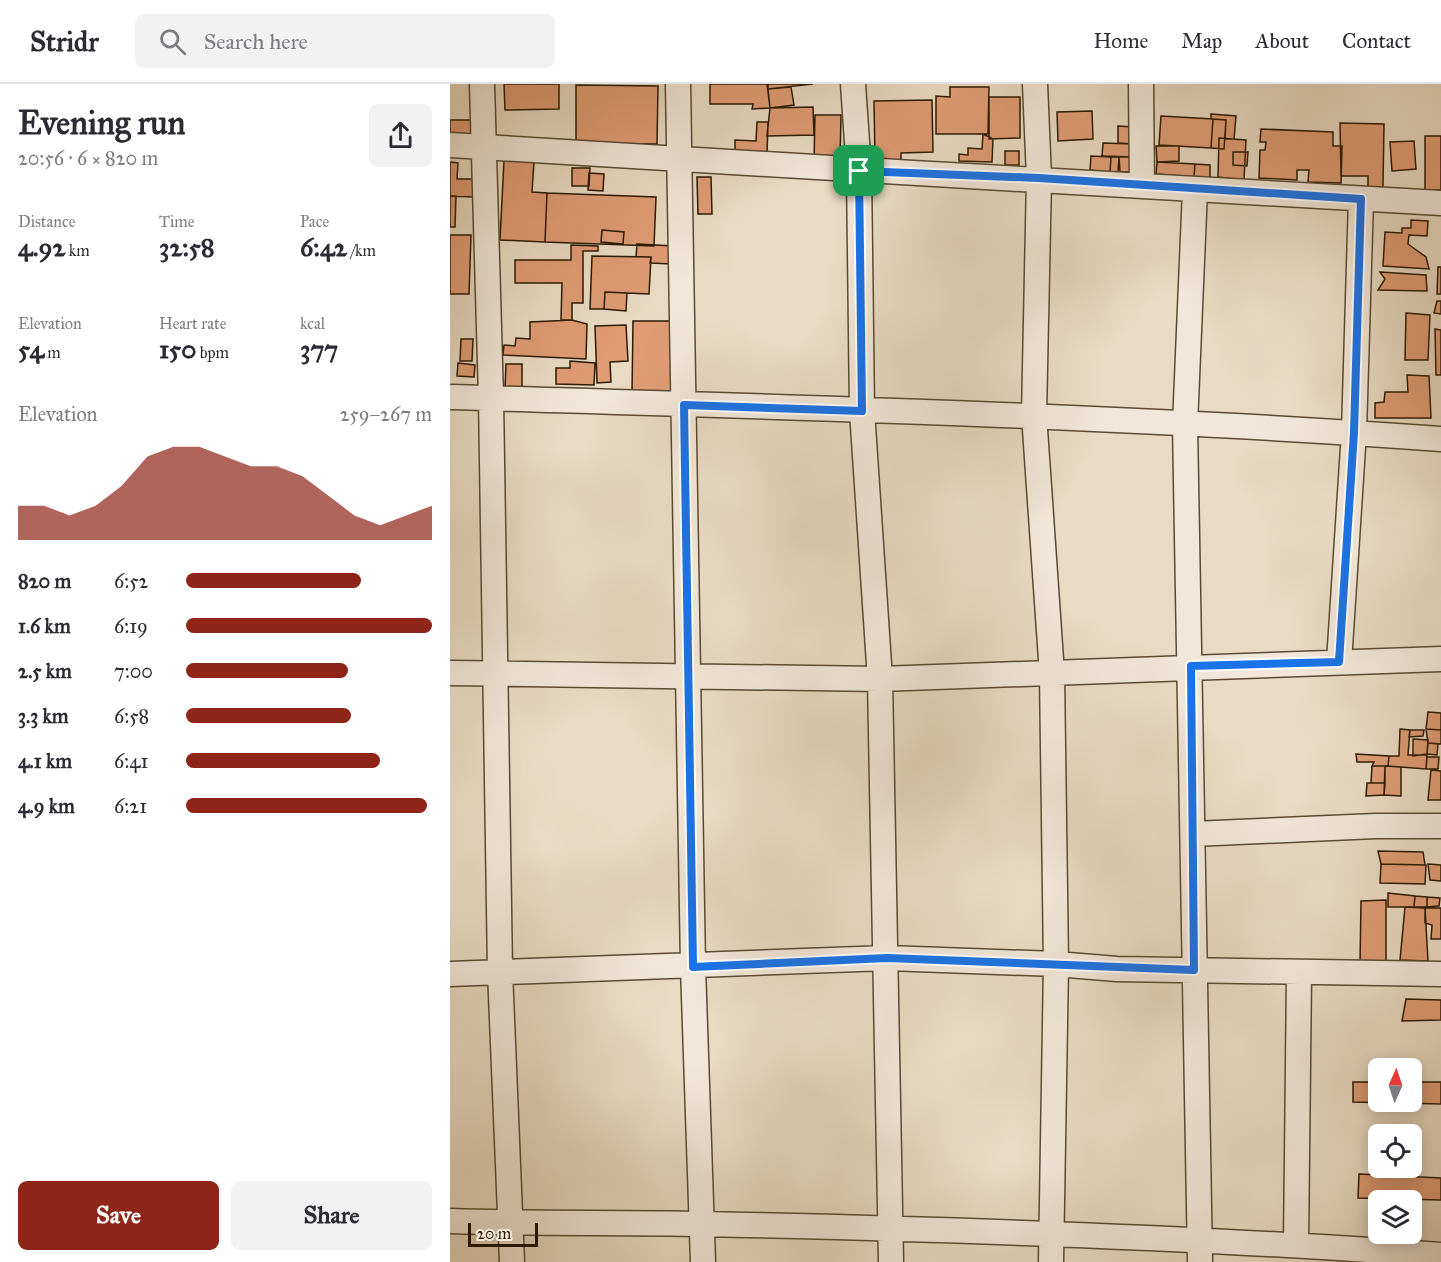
<!DOCTYPE html>
<meta charset="utf-8">
<style>
:root{--surface:#fff;--page:#f2f2f3;--text:#2b2b33;--muted:#7c7c81;--line:#e1e1e2;--accent:#8f2418}
body{margin:0;font-family:"IM FELL Great Primer",serif;background:var(--page);color:var(--text);height:100vh;display:flex;flex-direction:column;font-size:22px;white-space:nowrap}
*{box-sizing:border-box;margin:0}
p{font-size:20px;color:var(--muted)}
.icon{flex:none;width:33px;height:33px;fill:none;stroke:currentColor;stroke-width:2;stroke-linecap:round;stroke-linejoin:round}
.map{position:relative;flex:1;overflow:hidden}
.drawer{display:flex;flex-direction:column;background:var(--surface);width:450px}
.drawer>*{flex:none}
.needle{width:39px;rotate:3deg}
.tools{position:absolute;left:918px;top:974px;display:grid;gap:12px}
.tools a{display:grid;place-items:center;width:54px;height:54px;border-radius:9px;background:var(--surface);box-shadow:0 3px 15px #0003;font-size:30px}
.scale{position:absolute;left:18px;bottom:15px;width:70px;box-sizing:border-box;padding-left:6px;border:3px solid #2b1a01;border-top:0;font-size:16px;line-height:21px;white-space:nowrap;color:#2b1a01;-webkit-text-stroke:4px #f1e7d8;paint-order:stroke}
.pin{position:absolute;display:grid;place-items:center;width:51px;height:51px;color:#fff;margin:-26px;border-radius:12px;box-shadow:0 3px 9px #0006}
.round{display:grid;place-items:center;flex:none;width:63px;height:63px;border-radius:9px;background:var(--page)}
.overview{display:flex;align-items:center;justify-content:space-between;height:102px;padding:0 18px}
h1{font-size:33px;font-weight:800;line-height:45px}
.stats{display:grid;grid-template-columns:repeat(3,1fr);gap:9px;height:102px;padding:6px 18px}
.stats div{display:grid;align-content:center}
.stats b{font-size:26px;font-weight:800}
.stats small{font-size:16px;font-weight:400}
.stats p{font-size:16px}
.chart{height:168px;padding:12px 18px}
.chart p{display:flex;justify-content:space-between}
.chart svg{width:100%;height:108px;margin-top:6px;fill:var(--accent);opacity:.7}
.button{display:flex;gap:12px;margin-top:auto;padding:12px 18px}
.button a{flex:1;height:69px;border-radius:9px;background:var(--accent);color:#fff;font-size:24px;font-weight:800;line-height:69px;text-align:center}
.button a+a{background:var(--page);color:var(--text)}
ul{padding:0 18px;list-style:none;font-size:20px}
li{display:grid;grid-template-columns:96px 72px 1fr;align-items:center;height:45px}
li i{height:15px;border-radius:8px;background:var(--accent)}
header{display:flex;align-items:center;gap:36px;box-sizing:border-box;height:84px;padding:0 30px;background:var(--surface);border-bottom:2px solid var(--line)}
header strong{font-size:28px}
nav{display:flex;gap:33px;margin-inline-start:auto;font-size:21px}
.search{width:420px;height:54px;background:var(--page);display:flex;align-items:center;gap:15px;box-sizing:border-box;padding:0 21px;border-radius:9px;color:var(--muted);font-size:22px}
main{display:flex;flex:1;min-height:0}
.map>svg:first-child{display:block}
.building{fill:#df9c74;stroke:#2b1a01;stroke-width:1.5}
.lines{fill:none;stroke-linecap:round;stroke-linejoin:round}
.minor-casing{stroke:#5a4a32;stroke-width:27}
.minor{stroke:#f1e7d8;stroke-width:24}
.route-casing{stroke:#fff;stroke-width:12}
.route{stroke:#1a73e8;stroke-width:8}
</style>
<header>
<strong>Stridr</strong>
<div class="search"><svg class="icon" aria-label="search" viewBox="0 0 24 24"><circle cx="10" cy="10" r="6"/><path d="M15 15l6 6"/></svg>Search here</div>
<nav><a>Home</a><a>Map</a><a>About</a><a>Contact</a></nav>
</header>
<main>
<section class="drawer">
<div class="overview"><div><h1>Evening run</h1><p>20:56 · 6 × 820 m</p></div><a class="round"><svg class="icon" aria-label="share" viewBox="0 0 24 24"><path d="M12 15V3M7 8l5-5 5 5M5 13v7h14v-7"/></svg></a></div>
<div class="stats">
<div><p>Distance</p><b>4.92<small> km</small></b></div>
<div><p>Time</p><b>32:58</b></div>
<div><p>Pace</p><b>6:42<small> /km</small></b></div>
</div>
<div class="stats">
<div><p>Elevation</p><b>54<small> m</small></b></div>
<div><p>Heart rate</p><b>150<small> bpm</small></b></div>
<div><p>kcal</p><b>377</b></div>
</div>
<div class="chart"><p><span>Elevation</span>259–267 m</p>
<svg viewBox="0 0 160 44" preserveAspectRatio="none"><path d="M0 44V30L10 30L20 34L30 30L40 22L50 10L60 6L70 6L80 10L90 14L100 14L110 18L120 26L130 34L140 38L150 34L160 30V44z"/></svg>
</div>
<ul>
<li><b>820 m</b>6:52<i style="width:71%"></i></li>
<li><b>1.6 km</b>6:19<i style="width:100%"></i></li>
<li><b>2.5 km</b>7:00<i style="width:66%"></i></li>
<li><b>3.3 km</b>6:58<i style="width:67%"></i></li>
<li><b>4.1 km</b>6:41<i style="width:79%"></i></li>
<li><b>4.9 km</b>6:21<i style="width:98%"></i></li>
</ul>
<div class="button"><a>Save</a><a>Share</a></div>
</section>
<div class="map">
<svg width="991" height="1178" viewBox="0 0 991 1178">
<rect width="100%" height="100%" fill="#e9dac3"/>
<filter id="stains"><feTurbulence type="fractalNoise" baseFrequency=".00333" numOctaves="4"/><feColorMatrix values="0 0 0 0 .2 0 0 0 0 .09 0 0 0 0 .02 0 0 0 .5 -.17"/></filter>
<radialGradient id="worn" r=".72"><stop offset=".6" stop-color="#630" stop-opacity="0"/><stop offset="1" stop-color="#630" stop-opacity=".3"/></radialGradient>
<path class="building" d="M54 0H109V25L55 26Z
M260 0H317L320 24 302 25 303 20H260Z
M318 0H363L318 5Z
M126 1 208 2 207 60 126 59Z
M341 3 344 21 320 24 318 5Z
M500 3H539L538 50H486V12L500 13Z
M539 13H570V54L539 55Z
M482 16 483 68 451 69V76L425 77 424 17Z
M363 23 364 51 317 52 320 24Z
M642 27 643 55 608 57 607 28Z
M761 30 786 32 784 55H775L776 36 761 35Z
M365 31H391L390 77H364Z
M711 32 763 35 761 64 709 61Z
M763 35 776 36 774 65 761 64Z
M0 36H22V53L0 50Z
M307 38H318L317 71 285 70V56L306 57Z
M890 39 934 40 933 103H918V92H891Z
M668 42 684 43 683 60 668 59Z
M811 45 883 48V62H892L891 99 858 98 859 86H847V96L809 94 810 66H815L816 58H810Z
M533 50 543 55 542 78 509 77V70L518 71V64L532 65Z
M975 52H991V106H975Z
M769 54 796 56 794 96 768 93Z
M964 57 966 85 942 87 940 58Z
M653 59 683 60V73L652 72Z
M706 62H729V77L707 78Z
M555 67H569V81H555Z
M783 68H798L797 82 783 81Z
M641 72 661 73 660 88 640 86Z
M661 73H669L668 89 660 88Z
M669 73H683L682 88H670Z
M54 76 84 77 82 108 97 109 95 158 50 156Z
M0 78 8 79 7 95H24V113L0 112Z
M707 78 745 80 744 93 706 90Z
M745 80 760 81V94L744 93Z
M122 84H140L139 102H122Z
M139 89 154 90 153 107 138 106Z
M247 93H261L262 130H248Z
M97 109 206 113 204 162 95 158Z
M0 112H6L5 143H0Z
M961 136 978 137 977 152 959 151 958 160 976 173 979 185 933 182 935 148 952 149V144H961Z
M152 146 174 148 173 160 151 158Z
M0 151H21L19 210H0Z
M187 160 223 162 222 180 200 179 201 173H186Z
M121 161 148 162V167H133V219H122V236H111L112 199H65V176H121Z
M142 172 201 173 199 210 155 208 154 225H140Z
M988 183H991V210H987Z
M930 188 976 191 977 207 928 206 935 195Z
M155 208 177 209 176 227 154 225Z
M987 217H991V230L984 229Z
M956 229 980 231 978 276H955Z
M122 236 137 240 136 275 53 271 54 261 65 262 66 254 80 255V238Z
M183 237H227L226 311 182 310Z
M176 241 178 277 160 278 161 298 147 299 145 242Z
M985 245 991 246V291H986Z
M11 255H23L22 277H10Z
M120 277 145 279 144 301 106 300V284H120Z
M8 279 25 281 24 293 7 292Z
M56 280H72V305H55Z
M957 291 979 292 981 334H925V319L934 318 935 308H958Z
M978 628 991 629V646L976 645Z
M950 645 960 646 958 671H977L976 685 938 682 939 672H949Z
M976 645 991 646V660L978 659Z
M960 646H974L973 652 959 653Z
M963 655 978 656 977 670 963 672Z
M978 659 988 660 987 671 977 670Z
M906 670 939 672 938 682H922L924 678H907Z
M977 673H989L988 685H976Z
M922 682H935V699H921Z
M935 682 951 683V712L934 711Z
M981 686 991 687V716H978Z
M917 699H935L934 711 916 712Z
M928 767 973 768 975 781 931 780Z
M931 780 976 781 975 800 930 799Z
M978 780 991 781V797L980 796Z
M938 809 965 812 964 823H938Z
M965 812 977 813V823H964Z
M977 813 990 814 989 822 977 823Z
M936 816V879L910 881 911 817Z
M955 823 975 824 978 877 950 876Z
M975 824H991V855H981L982 841 975 839Z
M956 915 991 916V936L952 937Z
M903 998H928V1017H962V998H991V1020L903 1018Z
M909 1090 991 1094V1116L908 1114Z"/>
<g class="lines">
<defs>
<path id="minor" d="M32 0 41 314 50 887 62 1178
M228 0 243 883 253 1178
M403 0 409 87 412 327 430 595 441 1178
M585 0 589 94 584 331 602 590 606 880 601 1178
M691 0 692 102
M0 61C330 82 661 100 991 119
M745 106 735 341 750 1178
M0 313C330 323 661 331 991 355
M889 578 904 348 911 115
M0 589 430 595 991 575
M743 750 926 742H991
M0 890 437 874 606 880 667 885 991 890
M0 1137C85 1140 169 1138 254 1140 500 1145 746 1153 991 1171
M846 1161 849 889"/>
</defs>
<use href="#minor" class="minor-casing"/>
<use href="#minor" class="minor"/>
</g>
<g class="lines">
<defs>
<path id="route" d="M409 87 589 94 911 115 904 348 889 578 741 582 744 886 437 874 243 883 234 321 412 327Z"/>
</defs>
<use href="#route" class="route-casing"/>
<use href="#route" class="route"/>
</g>
<rect width="100%" height="100%" filter="url(#stains)"/>
<rect width="100%" height="100%" fill="url(#worn)"/>
</svg>
<div class="tools">
<a><svg class="needle" viewBox="-14 -14 28 28"><path d="M0-13l5 13h-10z" fill="#e53935"/><path d="M0 13l5-13h-10z" fill="#7c7c81"/></svg></a>
<a><svg class="icon" aria-label="locate" viewBox="0 0 24 24"><circle cx="12" cy="12" r="6"/><path d="M12 2v4M12 18v4M2 12h4M18 12h4"/></svg></a>
<a><svg class="icon" aria-label="layers" viewBox="0 0 24 24"><path d="M12 4l9 5-9 5-9-5zM3 14l9 5 9-5"/></svg></a>
</div>
<div class="scale">20 m</div>
<div class="pin" style="left:409px;top:87px;background:#1e9e55"><svg class="icon" aria-label="arrive" viewBox="0 0 24 24"><path d="M6 21V4h12l-3 4 3 4H6"/></svg></div>
</div>
</main>
